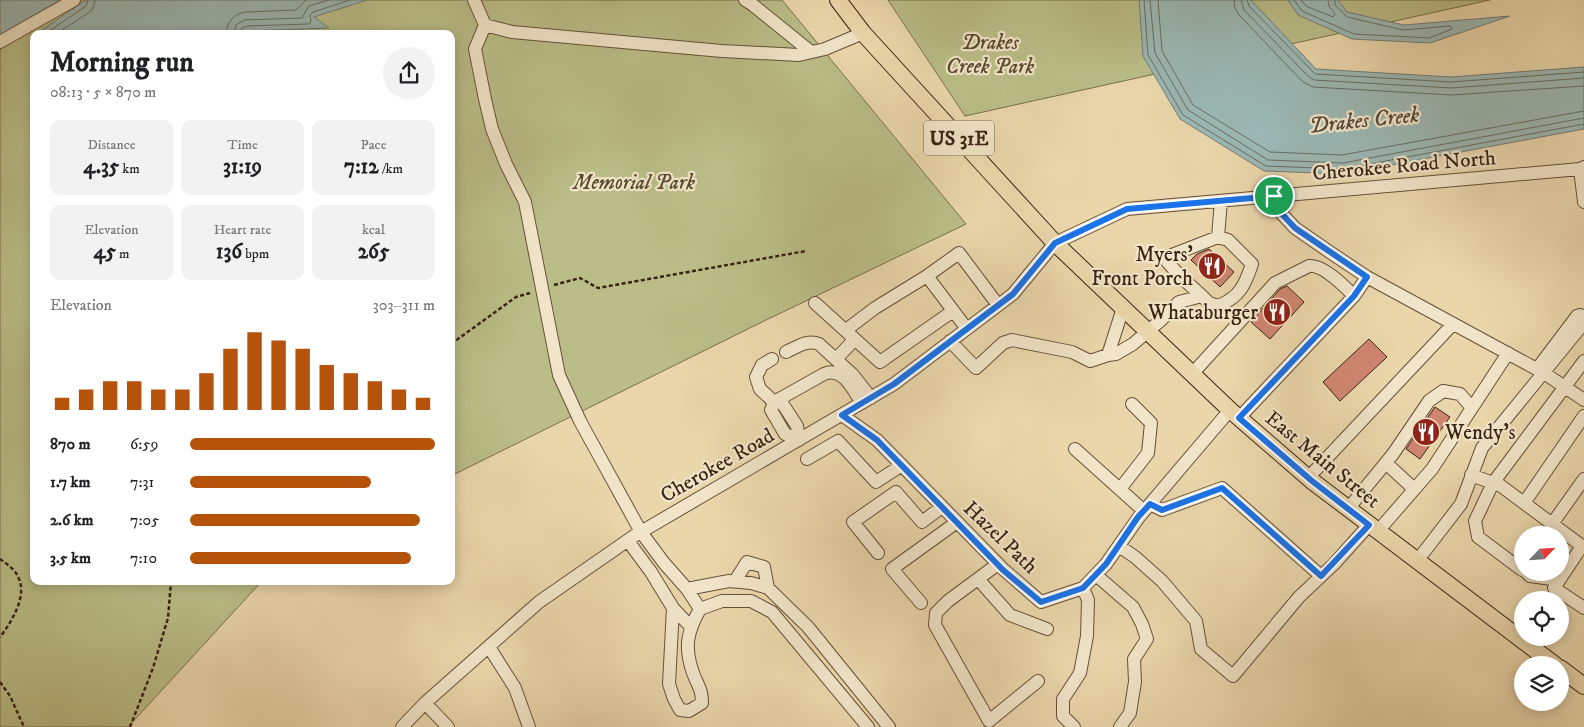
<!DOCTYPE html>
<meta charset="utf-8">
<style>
:root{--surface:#fff;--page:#f2f2f2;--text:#202124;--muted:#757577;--accent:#b45309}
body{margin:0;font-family:"IM FELL DW Pica",serif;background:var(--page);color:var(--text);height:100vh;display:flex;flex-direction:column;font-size:19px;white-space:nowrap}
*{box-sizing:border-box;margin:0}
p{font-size:16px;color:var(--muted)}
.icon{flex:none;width:28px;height:28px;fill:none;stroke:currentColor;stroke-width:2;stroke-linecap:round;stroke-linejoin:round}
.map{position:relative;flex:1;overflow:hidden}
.drawer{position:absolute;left:30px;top:30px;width:425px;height:555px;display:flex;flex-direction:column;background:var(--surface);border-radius:10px;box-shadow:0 2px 12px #0003}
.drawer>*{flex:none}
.needle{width:32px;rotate:65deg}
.fabs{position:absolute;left:1514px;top:526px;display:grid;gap:10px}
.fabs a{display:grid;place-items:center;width:55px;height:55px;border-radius:50%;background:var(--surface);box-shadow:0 2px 12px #0003;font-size:25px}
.pin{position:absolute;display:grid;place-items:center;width:42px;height:42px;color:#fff;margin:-21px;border:2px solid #fff;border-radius:50%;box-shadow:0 1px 5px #0007}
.round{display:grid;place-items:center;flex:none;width:52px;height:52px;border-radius:26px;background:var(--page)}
.overview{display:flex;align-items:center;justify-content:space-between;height:85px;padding:0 20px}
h1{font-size:28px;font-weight:800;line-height:38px}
.stats{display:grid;grid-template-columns:repeat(3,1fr);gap:8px;height:85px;padding:5px 20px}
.stats div{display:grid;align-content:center;border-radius:10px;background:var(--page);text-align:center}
.stats b{font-size:21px;font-weight:800}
.stats small{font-size:14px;font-weight:400}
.stats p{font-size:14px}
.chart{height:140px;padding:10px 20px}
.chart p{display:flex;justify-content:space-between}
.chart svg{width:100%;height:90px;margin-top:5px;stroke:var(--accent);stroke-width:6}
ul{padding:0 20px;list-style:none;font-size:16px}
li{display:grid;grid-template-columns:80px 60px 1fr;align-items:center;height:38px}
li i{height:12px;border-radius:6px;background:var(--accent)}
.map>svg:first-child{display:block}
.green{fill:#babd87;stroke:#7a704c}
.water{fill:#9bb7b3;stroke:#747c73}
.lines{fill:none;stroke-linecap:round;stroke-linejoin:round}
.shore{stroke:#6a6d62;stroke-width:1}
.building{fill:#cf8570;stroke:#392312}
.minor-casing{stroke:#655038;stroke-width:14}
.major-casing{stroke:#392312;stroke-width:18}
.path{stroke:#392312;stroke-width:2.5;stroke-dasharray:4 2.5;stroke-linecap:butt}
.minor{stroke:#f1e4c8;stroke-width:12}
.major{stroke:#ead6ab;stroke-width:16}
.route-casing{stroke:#fff;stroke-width:10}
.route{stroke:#1a73e8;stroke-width:6}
.labels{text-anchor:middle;stroke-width:4.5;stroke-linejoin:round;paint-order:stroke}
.shield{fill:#f1e4c8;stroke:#705d49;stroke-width:1}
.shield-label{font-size:20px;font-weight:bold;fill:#392312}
.park-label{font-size:21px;font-style:italic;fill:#594a2f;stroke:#f1e4c8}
.street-label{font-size:21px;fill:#392312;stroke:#f1e4c8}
.poi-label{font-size:21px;fill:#392312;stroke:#f1e4c8;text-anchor:end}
.water-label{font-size:22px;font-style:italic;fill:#52483a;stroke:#f1e4c8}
</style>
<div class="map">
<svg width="1584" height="727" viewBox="0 0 1584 727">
<rect width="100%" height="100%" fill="#ead6ab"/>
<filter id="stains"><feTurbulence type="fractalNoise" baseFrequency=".004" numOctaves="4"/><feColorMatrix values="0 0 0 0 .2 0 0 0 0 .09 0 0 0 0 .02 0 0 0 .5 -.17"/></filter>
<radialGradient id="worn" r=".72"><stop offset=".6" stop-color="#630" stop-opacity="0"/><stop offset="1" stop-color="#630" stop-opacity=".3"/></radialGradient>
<path class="green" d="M70 0H782L966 224 762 322 451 476V34H34V581H262L128 727H0V40Z
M888 0H1490L965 116Z"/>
<path class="water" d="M0 0H61L25 25 0 40Z
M86 0H367L314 17 329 28 248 31 240 34H36Z
M1139 0H1251L1316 69 1451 77 1584 67V129L1343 174 1264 171 1180 119 1143 56Z
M1288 0H1338L1347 12 1404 25 1510 16 1430 43 1352 39 1298 15Z"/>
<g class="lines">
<path class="shore" d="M1144 0 1148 55 1183 115 1266 166 1343 169 1584 124
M1150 0 1155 53 1188 110 1268 160 1343 163 1584 118
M1158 0 1162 51 1193 105 1270 152 1342 155 1584 111
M1234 0 1235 8 1239 15 1303 82 1313 87 1451 95 1584 86
M1241 0 1244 10 1308 76 1314 80 1451 88 1584 78
M1247 0 1249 6 1315 74 1451 82 1584 72
M1294 0 1302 11 1354 34 1429 38 1452 29 1450 26 1403 30 1347 17 1335 5V0
M1301 0 1306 6 1333 17 1335 14 1329 6 1328 0
M45 34 86 6 88 0
M56 34 91 11 94 5 95 0
M226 34C227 21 234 14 246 12L296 10 306 0
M234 34 236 25 244 20 302 18 309 6 329 0
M240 34 242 28 247 26 309 24 311 21 310 15 313 12 350 0"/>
</g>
<path class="building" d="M1209 249 1234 272 1220 287 1191 260 1197 254Z
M1287 286 1304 302 1270 339 1251 322 1280 289Z
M1369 339 1387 357 1340 401 1323 382Z
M1435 407 1450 417 1420 459 1406 449Z"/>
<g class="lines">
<defs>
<path id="minor" d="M474 0 485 25 512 32 722 51 799 55 825 49 863 33
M745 0 753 5 811 52
M485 25 475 49 485 99 492 129 506 164 525 202 559 375 580 421 641 532 664 563 687 589 700 609
M0 42 74 0
M1580 169 1584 202
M1274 196 1282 214 1295 228 1331 253 1367 277 1544 373 1584 400
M1202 296 1179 275 1164 258 1218 237
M815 303 880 362 953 311
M1123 308 1108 355 1116 354 1133 344 1160 321 1179 302 1202 296 1209 303 1218 306C1240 297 1245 285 1252 264L1228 240 1218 237 1221 201
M967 329 927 276 959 253 998 305
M846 330 875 308 927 276
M950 341 976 368 1003 343 1012 340 1072 352 1090 361 1108 355
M786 352C797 347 807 339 819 344L853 375 871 398
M772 359 762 365 756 377 760 389 774 402 824 374C843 366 853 390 862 403
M836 359 855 339
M1537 369 1577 316 1580 315 1584 316
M1192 374 1275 283 1309 266C1323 264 1345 287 1354 296
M774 402 782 403 797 426 799 440 785 434 771 410Z
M842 415 877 440 1003 569 1041 602 1083 588 1106 564 1139 517 1230 410
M1239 418 1354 296 1367 277
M1075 449 1144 511
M807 459 838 441 876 482 902 465
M1386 463 1414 489
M1471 475 1501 486 1582 546 1554 588 1584 608
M1308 478 1453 324
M1120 489 1148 453 1151 423 1132 404
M1524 503 1584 416
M1150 504 1162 510 1222 488 1321 576
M1348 509 1393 454 1429 401 1443 391 1460 394 1472 408
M1552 524 1584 479
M1378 531 1432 469 1508 353
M628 541 651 572 673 608 690 626
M1119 546 1135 557 1162 581 1196 621 1201 649 1233 676 1299 597 1334 564 1369 525
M878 553 853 522 896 492 922 522 942 507
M1417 561 1461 504 1482 448 1584 323
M998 564 948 601 936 613 935 625 989 721 1038 681
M1522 570 1478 537 1475 521 1493 483 1584 361
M1526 572 1530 576 1559 580
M1096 575 1133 607 1142 624 1147 639 1134 659 1135 682 1130 713 1120 727
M978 579 1010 615 1047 629
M735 581 747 562 764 567 768 588
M687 589 729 581 751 583 768 588 808 627 889 727
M921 603 892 569 957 522
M673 608 669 684 674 699 680 710 689 711 702 703C702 689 698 686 693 673 684 647 687 632 700 609
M700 609 722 601H751L772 612 868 727
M489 647 515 688 529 727
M425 703 448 727
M402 727 425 703 539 602 634 536 894 384 1013 294 1055 243 1127 209 1580 169 1584 167
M1074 727 1063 716V699L1080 673 1087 636 1088 600 1083 588"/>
<path id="major" d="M838 0 863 33 1055 243 1230 410 1312 481 1555 665
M1560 668 1584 686"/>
</defs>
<use href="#minor" class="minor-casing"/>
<use href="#major" class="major-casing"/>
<path class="path" d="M554 285 580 278 598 288 806 251
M451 344 516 297 530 293
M0 559C7 564 16 570 19 579 27 597 11 623 0 637
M0 682 10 696 24 727
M130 727 153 668 168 618 171 581"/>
<use href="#minor" class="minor"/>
<use href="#major" class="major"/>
</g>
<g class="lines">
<defs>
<path id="route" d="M1274 196 1282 214 1295 228 1367 277 1354 296 1239 418 1312 481 1369 525 1321 576 1222 488 1162 510 1150 504 1138 517 1106 564 1083 588 1041 602 1003 570 877 440 842 415 894 384 1013 294 1055 243 1127 209Z"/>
</defs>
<use href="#route" class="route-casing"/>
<use href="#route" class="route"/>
</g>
<defs>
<symbol id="restaurant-disc" viewBox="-11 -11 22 22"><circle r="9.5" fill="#8f2418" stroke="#f1e4c8"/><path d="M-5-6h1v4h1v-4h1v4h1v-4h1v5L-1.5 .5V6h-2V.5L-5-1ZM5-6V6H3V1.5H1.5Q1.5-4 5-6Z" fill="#fff"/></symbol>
</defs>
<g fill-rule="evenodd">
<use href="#restaurant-disc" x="1196" y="250" width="32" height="32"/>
<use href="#restaurant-disc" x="1261" y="296" width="32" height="32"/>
<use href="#restaurant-disc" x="1410" y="416" width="32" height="32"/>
</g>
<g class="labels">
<rect class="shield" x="924" y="120.5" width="70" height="35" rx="4"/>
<g class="shield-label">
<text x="959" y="145">US 31E</text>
</g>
<g class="park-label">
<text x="990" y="49">Drakes<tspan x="990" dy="24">Creek Park</tspan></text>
<text x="634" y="189">Memorial Park</text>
</g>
<g class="street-label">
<text transform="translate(1404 165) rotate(-5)" y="7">Cherokee Road North</text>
<text transform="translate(1323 459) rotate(39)" y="7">East Main Street</text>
<text transform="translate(717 465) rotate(-30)" y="7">Cherokee Road</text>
<text transform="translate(1001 537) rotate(44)" y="7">Hazel Path</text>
</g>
<g class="poi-label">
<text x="1193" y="261">Myers'<tspan x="1193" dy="24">Front Porch</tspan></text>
<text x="1258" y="319">Whataburger</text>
<text x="1445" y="439" text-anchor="start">Wendy's</text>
</g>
<g class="water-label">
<text transform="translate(1364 119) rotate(-6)" y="8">Drakes Creek</text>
</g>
</g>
<rect width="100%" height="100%" filter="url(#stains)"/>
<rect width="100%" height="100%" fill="url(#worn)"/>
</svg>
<div class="fabs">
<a><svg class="needle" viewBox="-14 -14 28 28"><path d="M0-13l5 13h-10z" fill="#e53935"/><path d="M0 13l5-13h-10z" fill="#757577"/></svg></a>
<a><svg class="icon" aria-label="locate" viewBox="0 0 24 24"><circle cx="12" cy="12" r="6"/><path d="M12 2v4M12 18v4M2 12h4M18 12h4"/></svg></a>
<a><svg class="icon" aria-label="layers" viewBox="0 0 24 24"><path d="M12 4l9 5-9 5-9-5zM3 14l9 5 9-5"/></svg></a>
</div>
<div class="pin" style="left:1274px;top:196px;background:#1e9e55"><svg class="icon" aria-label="arrive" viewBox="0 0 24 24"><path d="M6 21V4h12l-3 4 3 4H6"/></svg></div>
<section class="drawer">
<div class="overview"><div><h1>Morning run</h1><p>08:13 · 5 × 870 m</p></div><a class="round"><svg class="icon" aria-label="share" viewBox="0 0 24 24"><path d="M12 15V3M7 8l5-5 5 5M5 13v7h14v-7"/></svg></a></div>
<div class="stats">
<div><p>Distance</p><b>4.35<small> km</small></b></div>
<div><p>Time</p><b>31:19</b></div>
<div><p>Pace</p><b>7:12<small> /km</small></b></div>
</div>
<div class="stats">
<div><p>Elevation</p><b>45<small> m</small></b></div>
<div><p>Heart rate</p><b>136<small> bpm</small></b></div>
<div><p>kcal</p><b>265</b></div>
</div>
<div class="chart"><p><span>Elevation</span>303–311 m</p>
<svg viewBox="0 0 160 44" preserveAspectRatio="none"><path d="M5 44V38M15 44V34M25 44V30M35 44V30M45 44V34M55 44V34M65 44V26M75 44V14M85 44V6M95 44V10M105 44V14M115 44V22M125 44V26M135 44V30M145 44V34M155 44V38"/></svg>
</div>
<ul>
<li><b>870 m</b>6:59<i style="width:100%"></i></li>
<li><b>1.7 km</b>7:31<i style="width:74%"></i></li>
<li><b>2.6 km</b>7:05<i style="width:94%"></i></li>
<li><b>3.5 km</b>7:10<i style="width:90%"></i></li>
</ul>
</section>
</div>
